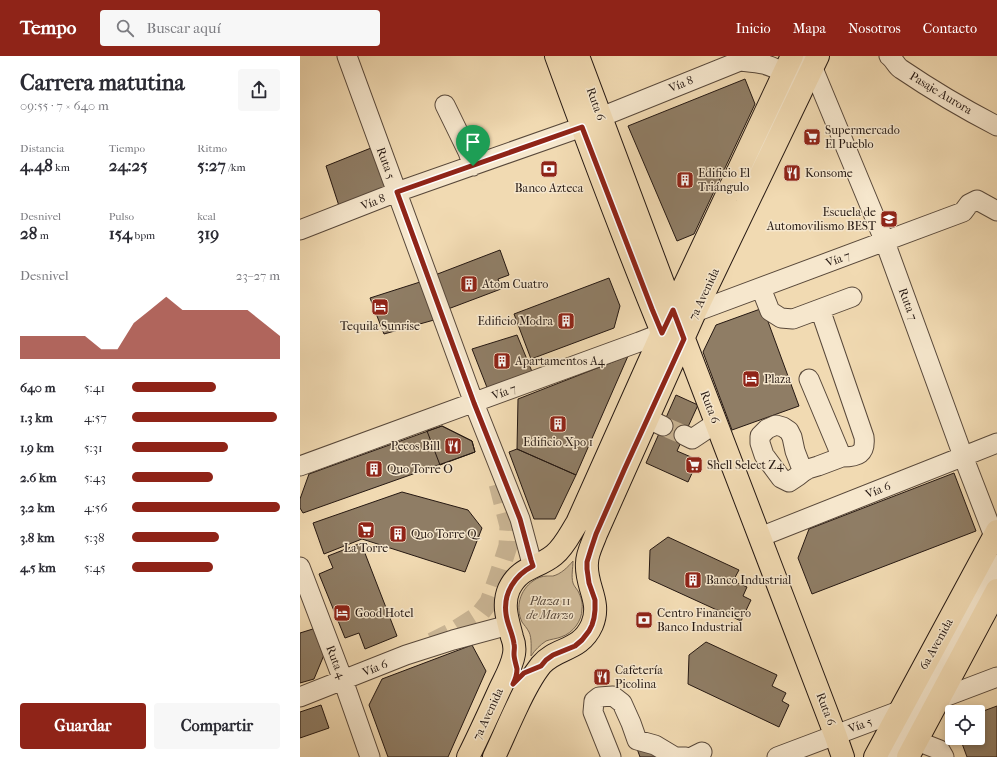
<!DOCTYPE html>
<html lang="es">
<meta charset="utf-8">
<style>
:root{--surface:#fff;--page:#f7f7f7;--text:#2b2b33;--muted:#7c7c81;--accent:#8f2418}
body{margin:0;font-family:"IM FELL French Canon",serif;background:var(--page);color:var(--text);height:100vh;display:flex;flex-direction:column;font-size:15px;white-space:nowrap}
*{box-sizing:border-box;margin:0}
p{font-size:13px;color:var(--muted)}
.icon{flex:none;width:22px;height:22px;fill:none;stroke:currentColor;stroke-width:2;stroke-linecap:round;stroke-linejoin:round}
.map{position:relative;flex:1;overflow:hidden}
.drawer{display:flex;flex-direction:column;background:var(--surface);width:300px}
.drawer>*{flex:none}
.fabs{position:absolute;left:645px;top:649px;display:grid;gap:8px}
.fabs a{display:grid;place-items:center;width:40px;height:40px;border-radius:4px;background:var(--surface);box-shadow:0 2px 6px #0003;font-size:20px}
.pin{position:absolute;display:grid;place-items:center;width:34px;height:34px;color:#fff;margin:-41px -17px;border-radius:50% 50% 50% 0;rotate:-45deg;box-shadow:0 0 4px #0007}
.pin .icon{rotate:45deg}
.round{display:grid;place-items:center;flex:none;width:42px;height:42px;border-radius:4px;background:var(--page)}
.summary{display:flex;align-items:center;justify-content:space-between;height:68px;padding:0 20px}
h1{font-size:22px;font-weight:700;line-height:30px}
.stats{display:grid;grid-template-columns:repeat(3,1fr);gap:6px;height:68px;padding:4px 20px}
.stats div{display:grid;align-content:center}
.stats b{font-size:17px;font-weight:700}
.stats small{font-size:11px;font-weight:400}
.stats p{font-size:11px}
.chart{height:112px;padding:8px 20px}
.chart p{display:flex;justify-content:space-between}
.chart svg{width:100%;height:72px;margin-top:4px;fill:var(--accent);opacity:.7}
.button{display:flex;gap:8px;margin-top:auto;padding:8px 20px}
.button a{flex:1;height:46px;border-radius:4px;background:var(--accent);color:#fff;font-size:16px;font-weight:700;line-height:46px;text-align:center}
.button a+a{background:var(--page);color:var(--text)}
ul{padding:0 20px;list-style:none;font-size:13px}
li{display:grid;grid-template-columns:64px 48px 1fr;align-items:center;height:30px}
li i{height:10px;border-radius:5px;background:var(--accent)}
header{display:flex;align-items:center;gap:24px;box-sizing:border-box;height:56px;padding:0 20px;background:var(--accent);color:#fff}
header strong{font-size:19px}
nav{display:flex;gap:22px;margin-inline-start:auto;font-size:14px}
.search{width:280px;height:36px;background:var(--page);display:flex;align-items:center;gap:10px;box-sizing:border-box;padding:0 14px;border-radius:4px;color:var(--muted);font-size:15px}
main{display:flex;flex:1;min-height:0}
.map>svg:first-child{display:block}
.green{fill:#ceb997;stroke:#7a6854}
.building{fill:#8f7d65;stroke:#251812}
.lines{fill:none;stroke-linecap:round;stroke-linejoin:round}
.minor-tunnel{stroke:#c8b392;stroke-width:19;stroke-dasharray:19 10;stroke-linecap:butt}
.minor-casing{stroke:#58483a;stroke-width:21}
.major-casing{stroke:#251812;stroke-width:24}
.minor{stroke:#f6e7cd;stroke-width:19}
.major{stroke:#f1dab2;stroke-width:22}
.route-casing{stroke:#fff;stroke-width:8}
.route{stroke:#8f2418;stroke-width:5}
.labels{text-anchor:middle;stroke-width:3;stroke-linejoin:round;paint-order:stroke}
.street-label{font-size:12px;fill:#251812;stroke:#f6e7cd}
.poi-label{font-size:12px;fill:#251812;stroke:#f6e7cd;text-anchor:start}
.park-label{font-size:12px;font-style:italic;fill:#58483a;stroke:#f6e7cd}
</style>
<header>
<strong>Tempo</strong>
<div class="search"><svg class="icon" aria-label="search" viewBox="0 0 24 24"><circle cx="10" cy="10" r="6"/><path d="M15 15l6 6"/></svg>Buscar aquí</div>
<nav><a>Inicio</a><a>Mapa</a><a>Nosotros</a><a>Contacto</a></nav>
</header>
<main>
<section class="drawer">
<div class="summary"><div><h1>Carrera matutina</h1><p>09:55 · 7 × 640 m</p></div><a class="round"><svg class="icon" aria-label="share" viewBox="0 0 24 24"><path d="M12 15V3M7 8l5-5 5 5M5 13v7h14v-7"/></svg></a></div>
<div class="stats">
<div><p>Distancia</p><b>4.48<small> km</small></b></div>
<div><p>Tiempo</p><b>24:25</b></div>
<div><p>Ritmo</p><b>5:27<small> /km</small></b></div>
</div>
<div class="stats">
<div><p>Desnivel</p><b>28<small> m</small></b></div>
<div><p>Pulso</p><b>154<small> bpm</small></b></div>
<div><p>kcal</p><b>319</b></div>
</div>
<div class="chart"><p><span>Desnivel</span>23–27 m</p>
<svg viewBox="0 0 160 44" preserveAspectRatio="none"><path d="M0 44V30L10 30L20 30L30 30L40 30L50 38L60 38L70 22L80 14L90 6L100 14L110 14L120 14L130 14L140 14L150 22L160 30V44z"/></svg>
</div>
<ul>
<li><b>640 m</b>5:41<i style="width:57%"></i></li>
<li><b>1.3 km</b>4:57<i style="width:98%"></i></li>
<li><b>1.9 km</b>5:31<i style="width:65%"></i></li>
<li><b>2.6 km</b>5:43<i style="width:55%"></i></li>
<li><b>3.2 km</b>4:56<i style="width:100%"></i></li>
<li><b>3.8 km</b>5:38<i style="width:59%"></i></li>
<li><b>4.5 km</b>5:45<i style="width:55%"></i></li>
</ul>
<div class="button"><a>Guardar</a><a>Compartir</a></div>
</section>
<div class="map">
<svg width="697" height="701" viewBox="0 0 697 701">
<rect width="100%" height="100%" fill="#f1dab2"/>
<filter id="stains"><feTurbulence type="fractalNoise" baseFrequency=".005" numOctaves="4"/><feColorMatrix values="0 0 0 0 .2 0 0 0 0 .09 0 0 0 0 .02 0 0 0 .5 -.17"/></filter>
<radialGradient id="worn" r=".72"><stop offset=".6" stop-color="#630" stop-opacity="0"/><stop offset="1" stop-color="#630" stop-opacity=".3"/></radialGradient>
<path class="green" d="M273 505C273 512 271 520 273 527 274 530 276 532 278 535 281 541 283 547 282 553 282 565 273 577 261 581 256 583 251 583 246 585 240 589 235 594 231 600 231 593 232 582 229 576 227 572 224 569 222 566 215 551 220 534 233 525 237 522 242 520 247 520 248 520 253 520 253 520 261 518 268 511 273 505Z"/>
<path class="building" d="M445 23 455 48 394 178 377 185 328 70Z
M71 92 88 135 40 153 26 110Z
M200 194 209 219 198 223 201 233 148 253 135 219Z
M309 222 320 250 314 272 231 303 214 258Z
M120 226 134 264 84 278 70 242Z
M463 252 499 350 432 374 403 296 416 269Z
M217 279 233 318 188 334 172 293Z
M328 300 276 419 217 393 218 343Z
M376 339 398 349 377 395 398 404 388 426 346 407Z
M142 370 172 385 175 396 140 409 127 375Z
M142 370 172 385 175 396 3 457 0 452V443L9 418Z
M217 393 276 419 255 463H234L209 396Z
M654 417 676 475 512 538 498 502 509 473Z
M102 436 168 454 182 472 165 516 62 483 24 498 13 467Z
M368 481 439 514 433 525 447 531 443 540 451 544 441 565 349 523 350 494Z
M61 487 97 580 65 593 59 577 45 582 19 518 33 512 28 500Z
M16 572 24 599 14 623 0 627V577Z
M406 586 477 619 472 630 486 637 482 645 489 649 479 671 388 628 389 599Z
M172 589 186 615 148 701H88L69 649 82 623Z
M21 649 29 672 0 682V656Z
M697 650V701H667L660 682H678V657Z
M347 686 355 701H340L336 690Z"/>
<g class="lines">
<path class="minor-tunnel" d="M363 370 384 379
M132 586 152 576 179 559 189 546 198 521 208 490 209 470 196 420"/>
<defs>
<path id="minor" d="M47 0 174 347 220 463 231 504 233 510
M589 0C594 3 596 10 601 13 632 34 664 53 697 70
M440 5C459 7 467 7 484 17
M512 10 585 186 663 400 697 488
M145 49 168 96 173 110
M301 61 440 5 450 0
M441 136 504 0
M0 174 97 136 282 71
M461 232 470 255 481 262 493 263 552 241
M395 256 663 156 669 148 677 144 697 155
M509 323 540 397 542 401C558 401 566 398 564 381L520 253
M348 363 363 370
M384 379 392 383 416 367
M0 410 339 286 362 277
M503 416 495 395 492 381 489 375 483 371 476 369 467 373 460 380V387L464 399 481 422 489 426 498 420 503 416 508 413 518 410 542 401
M460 481 697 387
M0 511 43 624 70 701
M0 641 106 599 153 584 209 569
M639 643 697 621
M617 685 640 694 644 701
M311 701 293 656 294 645 299 641 313 640 322 647 331 667 337 684 355 689 375 701H386
M392 701 402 696
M477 701 599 655
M595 701 697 508"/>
<path id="major" d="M256 0C291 96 327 192 366 286
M278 0 384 283 535 678 543 701
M168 701C179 679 189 657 199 635 204 624 212 611 214 598 215 592 214 586 212 581 208 565 202 549 209 533 220 510 237 513 254 499 264 491 270 478 277 467L362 277 492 0
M194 701C201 686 207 672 214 657 222 640 229 624 241 609 256 591 280 596 292 569 302 545 285 530 287 507 287 497 293 487 296 478L395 256 518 0
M575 701 697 475
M608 701 697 534"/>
</defs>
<use href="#minor" class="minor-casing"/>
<use href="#major" class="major-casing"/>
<use href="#minor" class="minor"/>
<use href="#major" class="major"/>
</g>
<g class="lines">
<defs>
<path id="route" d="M282 71 352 253 362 277 373 254 384 283 325 412 296 478 291 493 287 506V513L289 527 295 544V554L294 562 292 569 289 575 282 584 275 590 253 599 246 604 241 610 224 617 213 628C215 624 217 618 217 613 216 608 214 603 214 598 214 594 215 591 214 588 213 578 207 568 206 558 203 537 215 519 233 510L231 504 220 463 174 347 97 136Z"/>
</defs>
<use href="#route" class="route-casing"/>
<use href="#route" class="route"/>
</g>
<defs>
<symbol id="supermarket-square" viewBox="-11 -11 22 22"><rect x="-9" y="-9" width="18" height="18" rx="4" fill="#8f2418" stroke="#f6e7cd"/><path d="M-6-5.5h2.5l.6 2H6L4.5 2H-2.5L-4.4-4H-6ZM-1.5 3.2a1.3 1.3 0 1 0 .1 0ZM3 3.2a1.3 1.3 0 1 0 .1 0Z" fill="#fff"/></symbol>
<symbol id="bank-square" viewBox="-11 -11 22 22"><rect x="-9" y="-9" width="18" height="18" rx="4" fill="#8f2418" stroke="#f6e7cd"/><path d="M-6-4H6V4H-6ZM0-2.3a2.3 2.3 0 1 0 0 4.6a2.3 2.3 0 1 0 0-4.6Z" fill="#fff"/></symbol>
<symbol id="restaurant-square" viewBox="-11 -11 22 22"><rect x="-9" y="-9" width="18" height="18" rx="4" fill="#8f2418" stroke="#f6e7cd"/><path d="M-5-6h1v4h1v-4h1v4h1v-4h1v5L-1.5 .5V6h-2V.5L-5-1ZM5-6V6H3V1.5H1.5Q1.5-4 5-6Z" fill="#fff"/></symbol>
<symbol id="building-square" viewBox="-11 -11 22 22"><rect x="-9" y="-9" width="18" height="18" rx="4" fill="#8f2418" stroke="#f6e7cd"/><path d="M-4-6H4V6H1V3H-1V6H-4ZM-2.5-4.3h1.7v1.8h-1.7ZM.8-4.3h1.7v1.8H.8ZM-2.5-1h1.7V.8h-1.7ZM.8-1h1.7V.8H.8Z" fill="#fff"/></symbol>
<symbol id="school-square" viewBox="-11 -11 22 22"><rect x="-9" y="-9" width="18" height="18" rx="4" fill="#8f2418" stroke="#f6e7cd"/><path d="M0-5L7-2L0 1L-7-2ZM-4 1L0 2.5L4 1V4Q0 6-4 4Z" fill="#fff"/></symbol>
<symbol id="hotel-square" viewBox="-11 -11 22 22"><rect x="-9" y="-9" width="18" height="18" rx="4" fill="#8f2418" stroke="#f6e7cd"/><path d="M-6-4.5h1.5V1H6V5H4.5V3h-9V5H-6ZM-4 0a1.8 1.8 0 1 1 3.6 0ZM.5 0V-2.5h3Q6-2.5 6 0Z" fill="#fff"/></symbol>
</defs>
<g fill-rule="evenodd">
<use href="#supermarket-square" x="502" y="71" width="20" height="20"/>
<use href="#bank-square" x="239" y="103" width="20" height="20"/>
<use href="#restaurant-square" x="482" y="107" width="20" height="20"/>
<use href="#building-square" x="375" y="114" width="20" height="20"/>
<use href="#school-square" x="579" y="153" width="20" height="20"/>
<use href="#building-square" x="159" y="218" width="20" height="20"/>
<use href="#hotel-square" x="70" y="241" width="20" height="20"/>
<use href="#building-square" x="256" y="255" width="20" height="20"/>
<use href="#building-square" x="192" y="295" width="20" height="20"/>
<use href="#hotel-square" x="441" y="313" width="20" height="20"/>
<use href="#building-square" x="248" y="358" width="20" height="20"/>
<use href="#restaurant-square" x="143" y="380" width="20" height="20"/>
<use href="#supermarket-square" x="384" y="399" width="20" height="20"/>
<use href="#building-square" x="64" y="403" width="20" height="20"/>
<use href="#supermarket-square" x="56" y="464" width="20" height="20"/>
<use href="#building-square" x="88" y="468" width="20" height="20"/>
<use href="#building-square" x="383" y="514" width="20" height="20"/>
<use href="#hotel-square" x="32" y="547" width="20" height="20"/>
<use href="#bank-square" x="334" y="554" width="20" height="20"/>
<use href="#restaurant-square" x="292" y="611" width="20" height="20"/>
</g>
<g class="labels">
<g class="street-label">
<text transform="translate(381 28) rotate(-22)" y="4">Vía 8</text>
<text transform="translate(641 37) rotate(31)" y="4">Pasaje Aurora</text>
<text transform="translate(296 48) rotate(70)" y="4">Ruta 6</text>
<text transform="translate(86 107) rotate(70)" y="4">Ruta 5</text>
<text transform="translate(73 146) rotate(-21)" y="4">Vía 8</text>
<text transform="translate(538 203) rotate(-20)" y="4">Vía 7</text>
<text transform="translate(404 238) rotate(-65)" y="4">7a Avenida</text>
<text transform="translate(608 248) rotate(70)" y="4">Ruta 7</text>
<text transform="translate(204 336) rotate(-20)" y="4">Vía 7</text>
<text transform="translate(410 351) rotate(69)" y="4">Ruta 6</text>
<text transform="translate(578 434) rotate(-22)" y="4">Vía 6</text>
<text transform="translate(636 588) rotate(-61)" y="4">6a Avenida</text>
<text transform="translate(36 606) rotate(69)" y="4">Ruta 4</text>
<text transform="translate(75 612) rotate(-22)" y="4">Vía 6</text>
<text transform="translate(526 653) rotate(69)" y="4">Ruta 6</text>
<text transform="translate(188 658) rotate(-65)" y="4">7a Avenida</text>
<text transform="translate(560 669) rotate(-20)" y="4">Vía 5</text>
</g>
<g class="poi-label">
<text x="525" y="78">Supermercado<tspan x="525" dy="14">El Pueblo</tspan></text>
<text x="398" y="121">Edificio El<tspan x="398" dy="14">Triángulo</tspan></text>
<text x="505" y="121">Konsome</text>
<text x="249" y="136" text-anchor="middle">Banco Azteca</text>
<text x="576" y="160" text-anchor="end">Escuela de<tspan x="576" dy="14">Automovilismo BEST</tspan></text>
<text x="182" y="232">Atom Cuatro</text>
<text x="253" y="269" text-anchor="end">Edificio Modra</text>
<text x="80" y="274" text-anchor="middle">Tequila Sunrise</text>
<text x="215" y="309">Apartamentos A4</text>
<text x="464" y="327">Plaza</text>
<text x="258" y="390" text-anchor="middle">Edificio Xpo 1</text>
<text x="140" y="394" text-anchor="end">Pecos Bill</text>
<text x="407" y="413">Shell Select Z4</text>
<text x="87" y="417">Quo Torre O</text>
<text x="111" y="482">Quo Torre Q</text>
<text x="66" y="496" text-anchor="middle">La Torre</text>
<text x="406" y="528">Banco Industrial</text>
<text x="55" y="561">Good Hotel</text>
<text x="357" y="561">Centro Financiero<tspan x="357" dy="14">Banco Industrial</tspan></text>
<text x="315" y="618">Cafetería<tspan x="315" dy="14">Picolina</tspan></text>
</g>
<g class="park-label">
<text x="250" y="549">Plaza 11<tspan x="250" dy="14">de Marzo</tspan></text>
</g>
</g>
<rect width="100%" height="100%" filter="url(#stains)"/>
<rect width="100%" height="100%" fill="url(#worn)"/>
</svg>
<div class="fabs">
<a><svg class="icon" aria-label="locate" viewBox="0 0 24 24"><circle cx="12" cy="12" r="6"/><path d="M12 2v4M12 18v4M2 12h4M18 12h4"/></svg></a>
</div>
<div class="pin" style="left:173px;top:110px;background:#1e9e55"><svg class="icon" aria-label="arrive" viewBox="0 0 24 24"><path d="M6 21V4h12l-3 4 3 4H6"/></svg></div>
</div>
</main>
